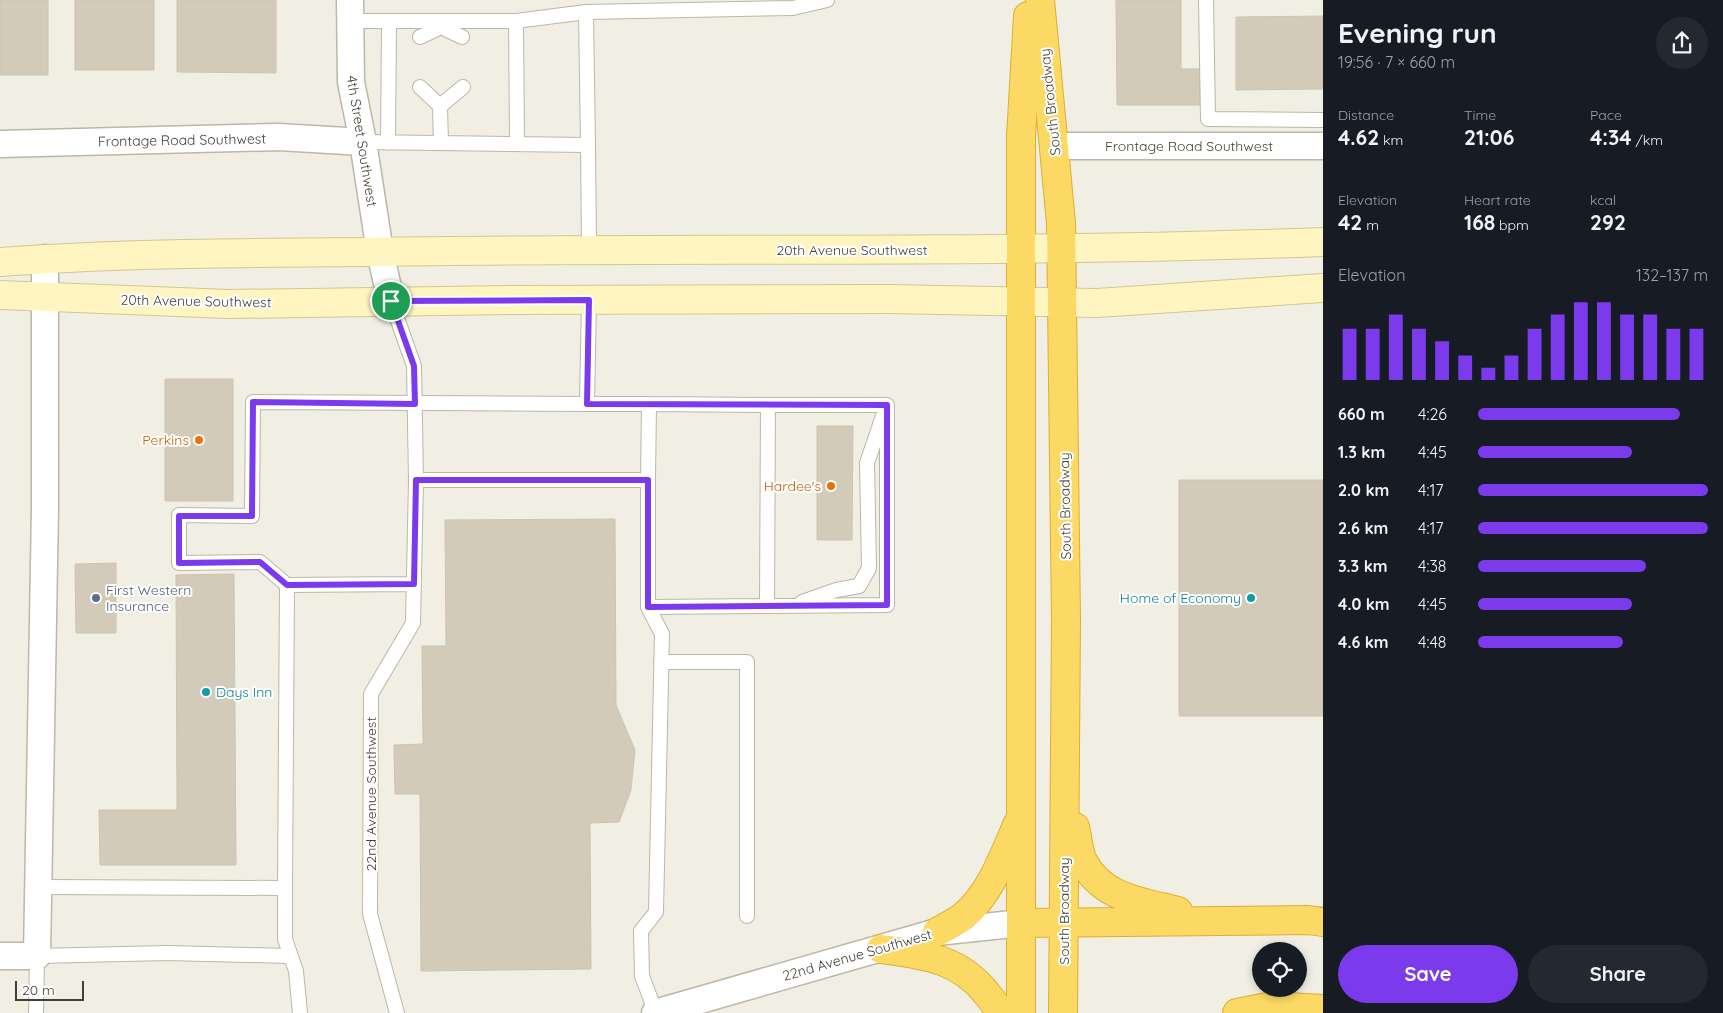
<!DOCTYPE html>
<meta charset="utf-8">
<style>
:root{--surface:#171b24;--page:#242831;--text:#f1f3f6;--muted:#9ea1a6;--accent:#7c3aed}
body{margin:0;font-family:Quicksand,sans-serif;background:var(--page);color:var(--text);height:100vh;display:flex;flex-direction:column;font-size:19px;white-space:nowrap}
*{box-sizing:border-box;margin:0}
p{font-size:16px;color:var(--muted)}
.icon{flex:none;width:28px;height:28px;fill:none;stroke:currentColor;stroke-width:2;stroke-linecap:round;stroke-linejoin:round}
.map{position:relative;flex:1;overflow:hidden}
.panel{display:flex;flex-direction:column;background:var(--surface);width:400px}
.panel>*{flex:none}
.fabs{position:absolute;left:1252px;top:942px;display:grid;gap:10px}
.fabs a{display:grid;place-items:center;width:55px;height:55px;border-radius:50%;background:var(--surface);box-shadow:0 2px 8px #0003;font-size:25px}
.scale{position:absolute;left:15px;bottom:12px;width:69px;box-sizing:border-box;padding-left:5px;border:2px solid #433f34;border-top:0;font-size:14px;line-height:18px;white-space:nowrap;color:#433f34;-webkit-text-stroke:4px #fff;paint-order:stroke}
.pin{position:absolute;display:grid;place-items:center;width:42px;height:42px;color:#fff;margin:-21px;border:2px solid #fff;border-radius:50%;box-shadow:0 1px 5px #0007}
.round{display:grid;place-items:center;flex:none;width:52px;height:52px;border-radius:26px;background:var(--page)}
.summary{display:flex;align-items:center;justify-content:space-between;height:85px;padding:0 15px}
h1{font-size:28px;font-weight:700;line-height:38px}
.metrics{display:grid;grid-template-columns:repeat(3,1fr);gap:8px;height:85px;padding:5px 15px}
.metrics div{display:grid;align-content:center}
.metrics b{font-size:21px;font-weight:700}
.metrics small{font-size:14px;font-weight:400}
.metrics p{font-size:14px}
.chart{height:140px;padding:10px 15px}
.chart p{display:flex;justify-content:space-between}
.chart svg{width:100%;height:90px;margin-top:5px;stroke:var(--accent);stroke-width:6}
.button{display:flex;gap:10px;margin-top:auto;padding:10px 15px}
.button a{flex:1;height:58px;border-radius:30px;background:var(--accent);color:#fff;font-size:20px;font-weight:700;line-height:58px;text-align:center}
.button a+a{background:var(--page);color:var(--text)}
ul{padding:0 15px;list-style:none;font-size:16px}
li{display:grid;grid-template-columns:80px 60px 1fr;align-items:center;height:38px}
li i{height:12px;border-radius:6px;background:var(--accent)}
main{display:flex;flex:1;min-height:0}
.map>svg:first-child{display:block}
.building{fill:#d3cbb9;stroke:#cdc4ac}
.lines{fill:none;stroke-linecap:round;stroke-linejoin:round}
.lane-casing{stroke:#bcb7a6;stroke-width:16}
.street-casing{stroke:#bcb7a6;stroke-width:29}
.secondary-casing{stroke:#d1c793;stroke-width:30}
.highway-casing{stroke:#daaf34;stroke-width:30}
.lane{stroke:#fff;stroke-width:14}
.street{stroke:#fff;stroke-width:26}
.secondary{stroke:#fef5c1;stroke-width:28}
.highway{stroke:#fbd964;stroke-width:28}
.route-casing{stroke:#fff;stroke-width:10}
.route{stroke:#7c3aed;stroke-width:6}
.food-dot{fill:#e8710a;stroke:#fff;stroke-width:2}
.service-dot{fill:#5c6f8a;stroke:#fff;stroke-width:2}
.culture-dot{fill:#0f9aa8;stroke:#fff;stroke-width:2}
.labels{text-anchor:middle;stroke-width:4;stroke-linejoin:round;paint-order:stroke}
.street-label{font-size:14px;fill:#433f34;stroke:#fff}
.food-label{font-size:14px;fill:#c56008;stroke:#fff;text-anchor:end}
.service-label{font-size:14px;fill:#4e5e75;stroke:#fff;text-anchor:start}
.culture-label{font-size:14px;fill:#0d838f;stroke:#fff;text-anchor:end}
</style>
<main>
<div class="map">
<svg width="1323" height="1013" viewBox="0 0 1323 1013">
<rect width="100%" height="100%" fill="#f1efe3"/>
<path class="building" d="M0 0H48V75H0Z
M75 0H154V70H75Z
M177 0H276V73L177 72Z
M1116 0H1181V69H1202V105H1117Z
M1323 16V89L1236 90V17Z
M165 379H233V501H165Z
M817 426H853L852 540H817Z
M1179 480H1323V716H1179Z
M615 519 616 705 635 750 631 790 619 822 590 823 591 969 421 971 420 794H395L394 745 423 744 422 646H446L445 520Z
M116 563V633H76L75 564Z
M234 574 236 865H100L99 810H177L176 575Z"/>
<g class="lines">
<defs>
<path id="lane" d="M1206 0 1208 119 1323 120
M351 21H516L586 12 793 8 827 0
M516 21 517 144
M420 37 441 27 462 37
M420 87 440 106
M363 142 588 145 586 12
M388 143 389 21
M441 143 440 106 463 87
M588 145 589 250
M391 301 414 366 416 480 413 623 371 694 370 914 397 1013
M416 480H648L649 404H587
M648 480V607L767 606 768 405 649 404
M287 585 260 562 179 563V515L252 516 253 402 587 404 589 300
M802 602 836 590 859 586 869 568 867 463 883 416
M767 606 887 605V405H768
M648 607 662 634 656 912 641 931 642 976 656 1013
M661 662H747V916
M38 887 285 888 287 585 414 584
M285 888V939L296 971 300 1013
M36 1013 37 956 167 953 290 956"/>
<path id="street" d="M350 0 351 82 363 142 380 252 391 301
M0 144 279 137 363 142
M1054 146H1323
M0 956H37L45 508V258
M655 1013 937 932 1022 923"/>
<path id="secondary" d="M0 262C121 253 244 253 366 252 685 247 1004 254 1323 242
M0 295 229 304 511 300 890 299 1097 303 1323 288"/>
<path id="highway" d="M1040 0 1061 223 1066 620 1063 1013
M1075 827C1078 838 1078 851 1083 861 1101 898 1142 902 1178 911
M1022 923 1308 920 1323 922
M937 932C946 927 956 922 964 916 991 893 1004 855 1018 823
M881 949C924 955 959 958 987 994 992 1000 997 1006 1001 1013
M1021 1013V137L1028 16
M1237 1013 1272 1006 1323 1009"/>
</defs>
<use href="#lane" class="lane-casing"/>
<use href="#street" class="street-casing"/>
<use href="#secondary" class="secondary-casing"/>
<use href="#highway" class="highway-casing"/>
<use href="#lane" class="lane"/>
<use href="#street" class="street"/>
<use href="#secondary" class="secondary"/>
<use href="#highway" class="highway"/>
</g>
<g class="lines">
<defs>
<path id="route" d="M589 300 587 404 887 405V605L648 607V480H416L414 584 287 585 260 562 179 563V516H252L253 402 415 404 414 366 391 301Z"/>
</defs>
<use href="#route" class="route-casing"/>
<use href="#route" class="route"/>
</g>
<g class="food-dot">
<circle cx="199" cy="440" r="5"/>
<circle cx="831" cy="486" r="5"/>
</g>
<circle class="service-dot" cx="96" cy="598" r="5"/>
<g class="culture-dot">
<circle cx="1251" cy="598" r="5"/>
<circle cx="206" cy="692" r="5"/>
</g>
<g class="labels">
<g class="street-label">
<text transform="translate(1050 102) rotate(-96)" y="5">South Broadway</text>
<text transform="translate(182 140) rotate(-1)" y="5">Frontage Road Southwest</text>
<text transform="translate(362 141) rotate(81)" y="5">4th Street Southwest</text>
<text x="1189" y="151">Frontage Road Southwest</text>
<text x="852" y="255">20th Avenue Southwest</text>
<text transform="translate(196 301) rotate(1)" y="5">20th Avenue Southwest</text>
<text transform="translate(1065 506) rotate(-91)" y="5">South Broadway</text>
<text transform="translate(371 794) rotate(-90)" y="5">22nd Avenue Southwest</text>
<text transform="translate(1064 911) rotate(-90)" y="5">South Broadway</text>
<text transform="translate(857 955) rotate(-16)" y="5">22nd Avenue Southwest</text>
</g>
<g class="food-label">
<text x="189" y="445">Perkins</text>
<text x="821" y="491">Hardee's</text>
</g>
<g class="service-label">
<text x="106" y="595">First Western<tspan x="106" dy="16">Insurance</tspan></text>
</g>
<g class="culture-label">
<text x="1241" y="603">Home of Economy</text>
<text x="216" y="697" text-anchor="start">Days Inn</text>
</g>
</g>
</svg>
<div class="fabs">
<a><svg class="icon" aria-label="locate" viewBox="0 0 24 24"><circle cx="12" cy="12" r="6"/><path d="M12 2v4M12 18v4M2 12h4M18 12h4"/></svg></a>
</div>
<div class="scale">20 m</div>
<div class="pin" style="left:391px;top:301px;background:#1e9e55"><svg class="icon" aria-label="arrive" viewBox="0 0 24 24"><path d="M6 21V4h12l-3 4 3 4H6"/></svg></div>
</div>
<section class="panel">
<div class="summary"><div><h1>Evening run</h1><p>19:56 · 7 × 660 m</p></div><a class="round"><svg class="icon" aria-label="share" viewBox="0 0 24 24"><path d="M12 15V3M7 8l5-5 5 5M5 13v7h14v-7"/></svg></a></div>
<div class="metrics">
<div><p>Distance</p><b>4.62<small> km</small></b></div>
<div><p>Time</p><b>21:06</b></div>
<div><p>Pace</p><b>4:34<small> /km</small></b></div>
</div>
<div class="metrics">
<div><p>Elevation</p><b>42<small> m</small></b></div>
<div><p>Heart rate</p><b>168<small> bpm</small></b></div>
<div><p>kcal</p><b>292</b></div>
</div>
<div class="chart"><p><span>Elevation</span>132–137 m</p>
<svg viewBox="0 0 160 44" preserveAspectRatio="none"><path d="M5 44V19M15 44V19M25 44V12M35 44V19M45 44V25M55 44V32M65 44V38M75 44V32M85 44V19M95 44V12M105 44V6M115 44V6M125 44V12M135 44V12M145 44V19M155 44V19"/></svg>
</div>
<ul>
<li><b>660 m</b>4:26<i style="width:88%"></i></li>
<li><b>1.3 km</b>4:45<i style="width:67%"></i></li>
<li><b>2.0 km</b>4:17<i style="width:100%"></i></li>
<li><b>2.6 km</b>4:17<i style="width:100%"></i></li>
<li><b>3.3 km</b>4:38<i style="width:73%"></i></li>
<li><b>4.0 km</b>4:45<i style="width:67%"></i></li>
<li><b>4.6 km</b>4:48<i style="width:63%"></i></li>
</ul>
<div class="button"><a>Save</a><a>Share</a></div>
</section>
</main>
